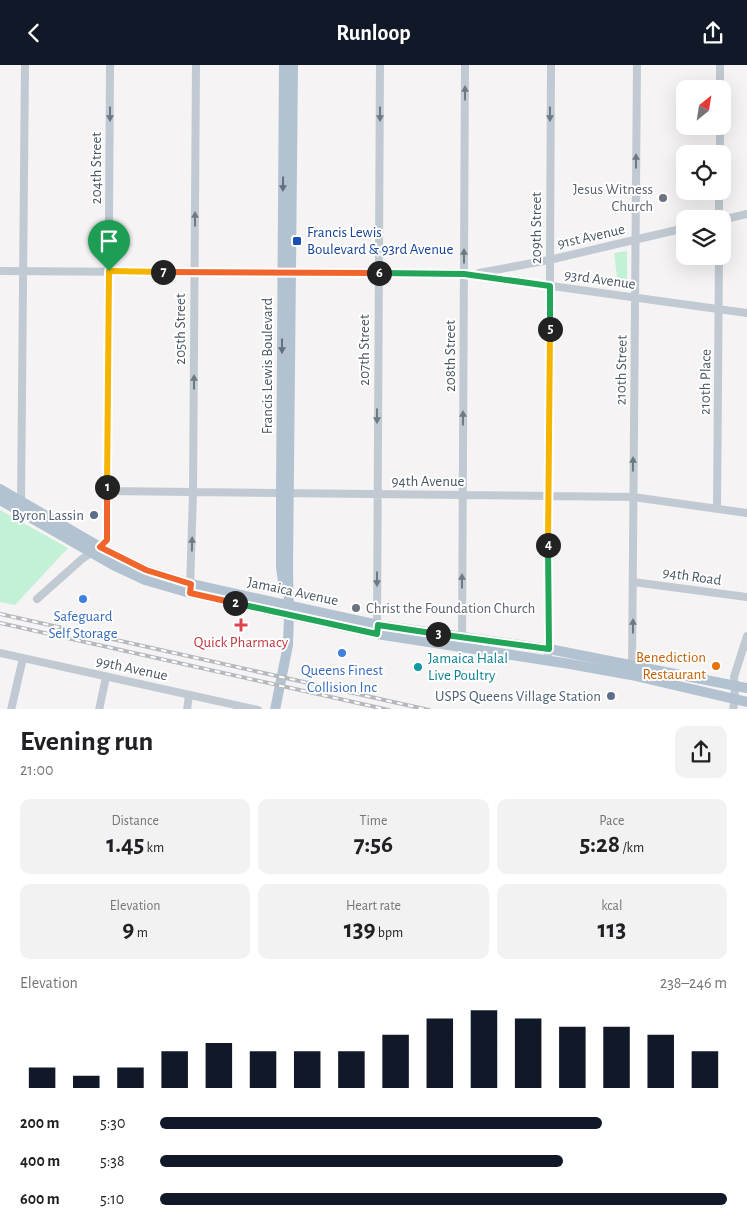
<!DOCTYPE html>
<meta charset="utf-8">
<style>
:root{--surface:#fff;--page:#f2f2f2;--text:#202124;--muted:#757577;--accent:#111827}
body{margin:0;font-family:"Alegreya Sans",sans-serif;background:var(--page);color:var(--text);height:100vh;display:flex;flex-direction:column;font-size:19px;white-space:nowrap}
*{box-sizing:border-box;margin:0}
p{font-size:16px;color:var(--muted)}
.icon{flex:none;width:28px;height:28px;fill:none;stroke:currentColor;stroke-width:2;stroke-linecap:round;stroke-linejoin:round}
.map{position:relative;height:644px;overflow:hidden}
.drawer{display:flex;flex-direction:column;background:var(--surface);flex:1}
.drawer>*{flex:none}
.needle{width:32px;rotate:30deg}
.buttons{position:absolute;left:676px;top:15px;display:grid;gap:10px}
.buttons a{display:grid;place-items:center;width:55px;height:55px;border-radius:10px;background:var(--surface);box-shadow:0 5px 20px #0002;font-size:25px}
.pin{position:absolute;display:grid;place-items:center;width:42px;height:42px;color:#fff;margin:-51px -21px;border-radius:50% 50% 50% 0;rotate:-45deg;box-shadow:0 0 5px #0007}
.pin .icon{rotate:45deg}
.km{position:absolute;width:25px;height:25px;margin:-12px;border-radius:50%;background:#222;color:#fff;font-size:14px;line-height:25px;text-align:center}
.round{display:grid;place-items:center;flex:none;width:52px;height:52px;border-radius:10px;background:var(--page)}
.overview{display:flex;align-items:center;justify-content:space-between;height:85px;padding:0 20px}
h1{font-size:28px;font-weight:700;line-height:38px}
.metrics{display:grid;grid-template-columns:repeat(3,1fr);gap:8px;height:85px;padding:5px 20px}
.metrics div{display:grid;align-content:center;border-radius:10px;background:var(--page);text-align:center}
.metrics b{font-size:25px;font-weight:700}
.metrics small{font-size:14px;font-weight:400}
.metrics p{font-size:14px}
.chart{height:140px;padding:10px 20px}
.chart p{display:flex;justify-content:space-between}
.chart svg{width:100%;height:90px;margin-top:5px;stroke:var(--accent);stroke-width:6}
ul{padding:0 20px;list-style:none;font-size:16px}
li{display:grid;grid-template-columns:80px 60px 1fr;align-items:center;height:38px}
li i{height:12px;border-radius:6px;background:var(--accent)}
header{display:flex;justify-content:space-between;align-items:center;height:65px;padding:0 20px;background:var(--accent);color:#fff;font-size:22px;font-weight:700}
.map>svg:first-child{display:block}
.green{fill:#c3f1d5}
.lines{fill:none;stroke-linecap:round;stroke-linejoin:round}
.minor{stroke:#c1cad2;stroke-width:8}
.major{stroke:#b3c2d1;stroke-width:10}
.rail-casing{stroke:#b5b8bd;stroke-width:4}
.rail{stroke:#fff;stroke-width:2;stroke-dasharray:5.5;stroke-linecap:butt}
.oneway{fill:#6e7983}
.oneway2{fill:#64717d}
.split-1-casing{stroke:#fff;stroke-width:10}
.split-2-casing{stroke:#fff;stroke-width:10}
.split-3-casing{stroke:#fff;stroke-width:10}
.split-4-casing{stroke:#fff;stroke-width:10}
.split-5-casing{stroke:#fff;stroke-width:10}
.split-6-casing{stroke:#fff;stroke-width:10}
.split-7-casing{stroke:#fff;stroke-width:10}
.split-8-casing{stroke:#fff;stroke-width:10}
.split-1{stroke:#f5b400;stroke-width:6}
.split-2{stroke:#f0652b;stroke-width:6}
.split-3{stroke:#22a559;stroke-width:6}
.split-4{stroke:#22a559;stroke-width:6}
.split-5{stroke:#f5b400;stroke-width:6}
.split-6{stroke:#22a559;stroke-width:6}
.split-7{stroke:#f0652b;stroke-width:6}
.split-8{stroke:#f5b400;stroke-width:6}
.worship-dot{fill:#6b7280;stroke:#fff;stroke-width:2}
.transit-dot{fill:#1a4fb4;stroke:#fff;stroke-width:2}
.service-dot{fill:#5c6f8a;stroke:#fff;stroke-width:2}
.shop-dot{fill:#3f7fe0;stroke:#fff;stroke-width:2}
.health-dot{fill:#e0444e;stroke:#fff;stroke-width:2}
.food-dot{fill:#e8710a;stroke:#fff;stroke-width:2}
.culture-dot{fill:#0f9aa8;stroke:#fff;stroke-width:2}
.labels{text-anchor:middle;stroke-width:4;stroke-linejoin:round;paint-order:stroke}
.street-label{font-size:15px;fill:#4a5661;stroke:#fff}
.worship-label{font-size:15px;fill:#5b616d;stroke:#fff;text-anchor:end}
.transit-label{font-size:15px;fill:#164399;stroke:#fff;text-anchor:start}
.service-label{font-size:15px;fill:#4e5e75;stroke:#fff;text-anchor:end}
.shop-label{font-size:15px;fill:#366cbe;stroke:#fff}
.health-label{font-size:15px;fill:#be3a42;stroke:#fff}
.food-label{font-size:15px;fill:#c56008;stroke:#fff;text-anchor:end}
.culture-label{font-size:15px;fill:#0d838f;stroke:#fff;text-anchor:start}
</style>
<header><svg class="icon" aria-label="back" viewBox="0 0 24 24"><path d="M15 5l-7 7 7 7"/></svg>Runloop<svg class="icon" aria-label="share" viewBox="0 0 24 24"><path d="M12 15V3M7 8l5-5 5 5M5 13v7h14v-7"/></svg></header>
<div class="map">
<svg width="747" height="645" viewBox="0 0 747 645">
<rect width="100%" height="100%" fill="#f5f3f3"/>
<path class="green" d="M627 186V221L618 220 614 188Z
M0 445 68 483 15 540 0 537Z"/>
<g class="lines">
<path class="minor" d="M720 24V0
M720 89V61
M719 154V126
M722 155 747 149
M0 206 464 209 747 248
M479 208 549 195 685 163
M107 426 633 432 747 448
M21 439 25 0
M717 444 719 191
M633 517 747 532
M190 523 193 428 196 0
M37 534 82 494 100 482 107 475 110 0
M377 563 380 0
M462 582 465 0
M0 588 258 645
M548 595 551 0
M632 606 637 0
M11 645 23 593
M99 645 106 612
M187 645 189 630
M733 645 735 634 734 612 747 571"/>
<path class="major" d="M0 424 107 486 146 505 191 519 378 560 549 584 747 623
M0 435 113 500 145 515 190 528 377 569 570 599 631 610 747 637
M283 516 281 502V428L284 0
M275 645 288 580 289 550 288 504 293 0"/>
<defs>
<path id="rail" d="M0 549 429 645
M0 558 389 645"/>
</defs>
<use href="#rail" class="rail-casing"/>
<use href="#rail" class="rail"/>
</g>
<defs><path id="oneway-solid" d="M-6-.8H1V-3.2L6.5 0L1 3.2V.8H-6Z" transform="scale(1.25)"/></defs>
<g class="oneway">
<use href="#oneway-solid" transform="translate(465 28) rotate(-90)"/>
<use href="#oneway-solid" transform="translate(110 49) rotate(90)"/>
<use href="#oneway-solid" transform="translate(380 49) rotate(90)"/>
<use href="#oneway-solid" transform="translate(550 49) rotate(90)"/>
<use href="#oneway-solid" transform="translate(636 96) rotate(-90)"/>
<use href="#oneway-solid" transform="translate(195 154) rotate(-90)"/>
<use href="#oneway-solid" transform="translate(464 191) rotate(-90)"/>
<use href="#oneway-solid" transform="translate(194 317) rotate(-90)"/>
<use href="#oneway-solid" transform="translate(377 351) rotate(90)"/>
<use href="#oneway-solid" transform="translate(463 353) rotate(-90)"/>
<use href="#oneway-solid" transform="translate(633 399) rotate(-89)"/>
<use href="#oneway-solid" transform="translate(192 479) rotate(-89)"/>
<use href="#oneway-solid" transform="translate(377 514) rotate(90)"/>
<use href="#oneway-solid" transform="translate(462 516) rotate(-90)"/>
<use href="#oneway-solid" transform="translate(633 561) rotate(-90)"/>
</g>
<g class="oneway2">
<use href="#oneway-solid" transform="translate(283 119) rotate(91)"/>
<use href="#oneway-solid" transform="translate(282 281) rotate(90)"/>
</g>
<g class="lines">
<defs>
<path id="split-1" d="M107 422 109 206"/>
<path id="split-2" d="M107 422V475L100 482 146 505 191 519 190 528 235 538"/>
<path id="split-3" d="M235 538 377 569 378 560 438 569"/>
<path id="split-4" d="M438 569 549 584 548 480"/>
<path id="split-5" d="M548 480 550 264"/>
<path id="split-6" d="M379 208 464 209 550 221V264"/>
<path id="split-7" d="M163 207 379 208"/>
<path id="split-8" d="M109 206 163 207"/>
</defs>
<use href="#split-1" class="split-1-casing"/>
<use href="#split-2" class="split-2-casing"/>
<use href="#split-3" class="split-3-casing"/>
<use href="#split-4" class="split-4-casing"/>
<use href="#split-5" class="split-5-casing"/>
<use href="#split-6" class="split-6-casing"/>
<use href="#split-7" class="split-7-casing"/>
<use href="#split-8" class="split-8-casing"/>
<use href="#split-1" class="split-1"/>
<use href="#split-2" class="split-2"/>
<use href="#split-3" class="split-3"/>
<use href="#split-4" class="split-4"/>
<use href="#split-5" class="split-5"/>
<use href="#split-6" class="split-6"/>
<use href="#split-7" class="split-7"/>
<use href="#split-8" class="split-8"/>
</g>
<g class="worship-dot">
<circle cx="663" cy="133" r="5"/>
<circle cx="356" cy="543" r="5"/>
</g>
<rect class="transit-dot" x="292" y="171" width="10" height="10" rx="2.5"/>
<g class="service-dot">
<circle cx="94" cy="450" r="5"/>
<circle cx="611" cy="631" r="5"/>
</g>
<g class="shop-dot">
<circle cx="83" cy="534" r="5"/>
<circle cx="342" cy="588" r="5"/>
</g>
<path class="health-dot" d="M238.5 552.5h5v5h5v5h-5v5h-5v-5h-5v-5h5z"/>
<circle class="food-dot" cx="716" cy="601" r="5"/>
<circle class="culture-dot" cx="418" cy="602" r="5"/>
<g class="labels">
<g class="street-label">
<text transform="translate(96 103) rotate(-90)" y="5">204th Street</text>
<text transform="translate(536 163) rotate(-90)" y="5">209th Street</text>
<text transform="translate(591 171) rotate(-13)" y="5">91st Avenue</text>
<text transform="translate(600 214) rotate(8)" y="5">93rd Avenue</text>
<text transform="translate(180 264) rotate(-90)" y="5">205th Street</text>
<text transform="translate(364 285) rotate(-90)" y="5">207th Street</text>
<text transform="translate(450 291) rotate(-90)" y="5">208th Street</text>
<text transform="translate(267 301) rotate(-90)" y="5">Francis Lewis Boulevard</text>
<text transform="translate(621 305) rotate(-89)" y="5">210th Street</text>
<text transform="translate(705 317) rotate(-89)" y="5">210th Place</text>
<text x="428" y="421">94th Avenue</text>
<text transform="translate(692 511) rotate(8)" y="5">94th Road</text>
<text transform="translate(293 526) rotate(12)" y="5">Jamaica Avenue</text>
<text transform="translate(132 603) rotate(12)" y="5">99th Avenue</text>
</g>
<g class="worship-label">
<text x="653" y="129">Jesus Witness<tspan x="653" dy="17">Church</tspan></text>
<text x="366" y="548" text-anchor="start">Christ the Foundation Church</text>
</g>
<g class="transit-label">
<text x="307" y="172">Francis Lewis<tspan x="307" dy="17">Boulevard &amp; 93rd Avenue</tspan></text>
</g>
<g class="service-label">
<text x="84" y="455">Byron Lassin</text>
<text x="601" y="636">USPS Queens Village Station</text>
</g>
<g class="shop-label">
<text x="83" y="556">Safeguard<tspan x="83" dy="17">Self Storage</tspan></text>
<text x="342" y="610">Queens Finest<tspan x="342" dy="17">Collision Inc</tspan></text>
</g>
<g class="health-label">
<text x="241" y="582">Quick Pharmacy</text>
</g>
<g class="food-label">
<text x="706" y="597">Benediction<tspan x="706" dy="17">Restaurant</tspan></text>
</g>
<g class="culture-label">
<text x="428" y="598">Jamaica Halal<tspan x="428" dy="17">Live Poultry</tspan></text>
</g>
</g>
</svg>
<div class="buttons">
<a><svg class="needle" viewBox="-14 -14 28 28"><path d="M0-13l5 13h-10z" fill="#e53935"/><path d="M0 13l5-13h-10z" fill="#757577"/></svg></a>
<a><svg class="icon" aria-label="locate" viewBox="0 0 24 24"><circle cx="12" cy="12" r="6"/><path d="M12 2v4M12 18v4M2 12h4M18 12h4"/></svg></a>
<a><svg class="icon" aria-label="layers" viewBox="0 0 24 24"><path d="M12 4l9 5-9 5-9-5zM3 14l9 5 9-5"/></svg></a>
</div>
<div class="pin" style="left:109px;top:206px;background:#1e9e55"><svg class="icon" aria-label="arrive" viewBox="0 0 24 24"><path d="M6 21V4h12l-3 4 3 4H6"/></svg></div>
<b class="km" style="left:107px;top:422px">1</b>
<b class="km" style="left:235px;top:538px">2</b>
<b class="km" style="left:438px;top:569px">3</b>
<b class="km" style="left:548px;top:480px">4</b>
<b class="km" style="left:550px;top:264px">5</b>
<b class="km" style="left:379px;top:208px">6</b>
<b class="km" style="left:163px;top:207px">7</b>
</div>
<section class="drawer">
<div class="overview"><div><h1>Evening run</h1><p>21:00</p></div><a class="round"><svg class="icon" aria-label="share" viewBox="0 0 24 24"><path d="M12 15V3M7 8l5-5 5 5M5 13v7h14v-7"/></svg></a></div>
<div class="metrics">
<div><p>Distance</p><b>1.45<small> km</small></b></div>
<div><p>Time</p><b>7:56</b></div>
<div><p>Pace</p><b>5:28<small> /km</small></b></div>
</div>
<div class="metrics">
<div><p>Elevation</p><b>9<small> m</small></b></div>
<div><p>Heart rate</p><b>139<small> bpm</small></b></div>
<div><p>kcal</p><b>113</b></div>
</div>
<div class="chart"><p><span>Elevation</span>238–246 m</p>
<svg viewBox="0 0 160 44" preserveAspectRatio="none"><path d="M5 44V34M15 44V38M25 44V34M35 44V26M45 44V22M55 44V26M65 44V26M75 44V26M85 44V18M95 44V10M105 44V6M115 44V10M125 44V14M135 44V14M145 44V18M155 44V26"/></svg>
</div>
<ul>
<li><b>200 m</b>5:30<i style="width:78%"></i></li>
<li><b>400 m</b>5:38<i style="width:71%"></i></li>
<li><b>600 m</b>5:10<i style="width:100%"></i></li>
</ul>
</section>
